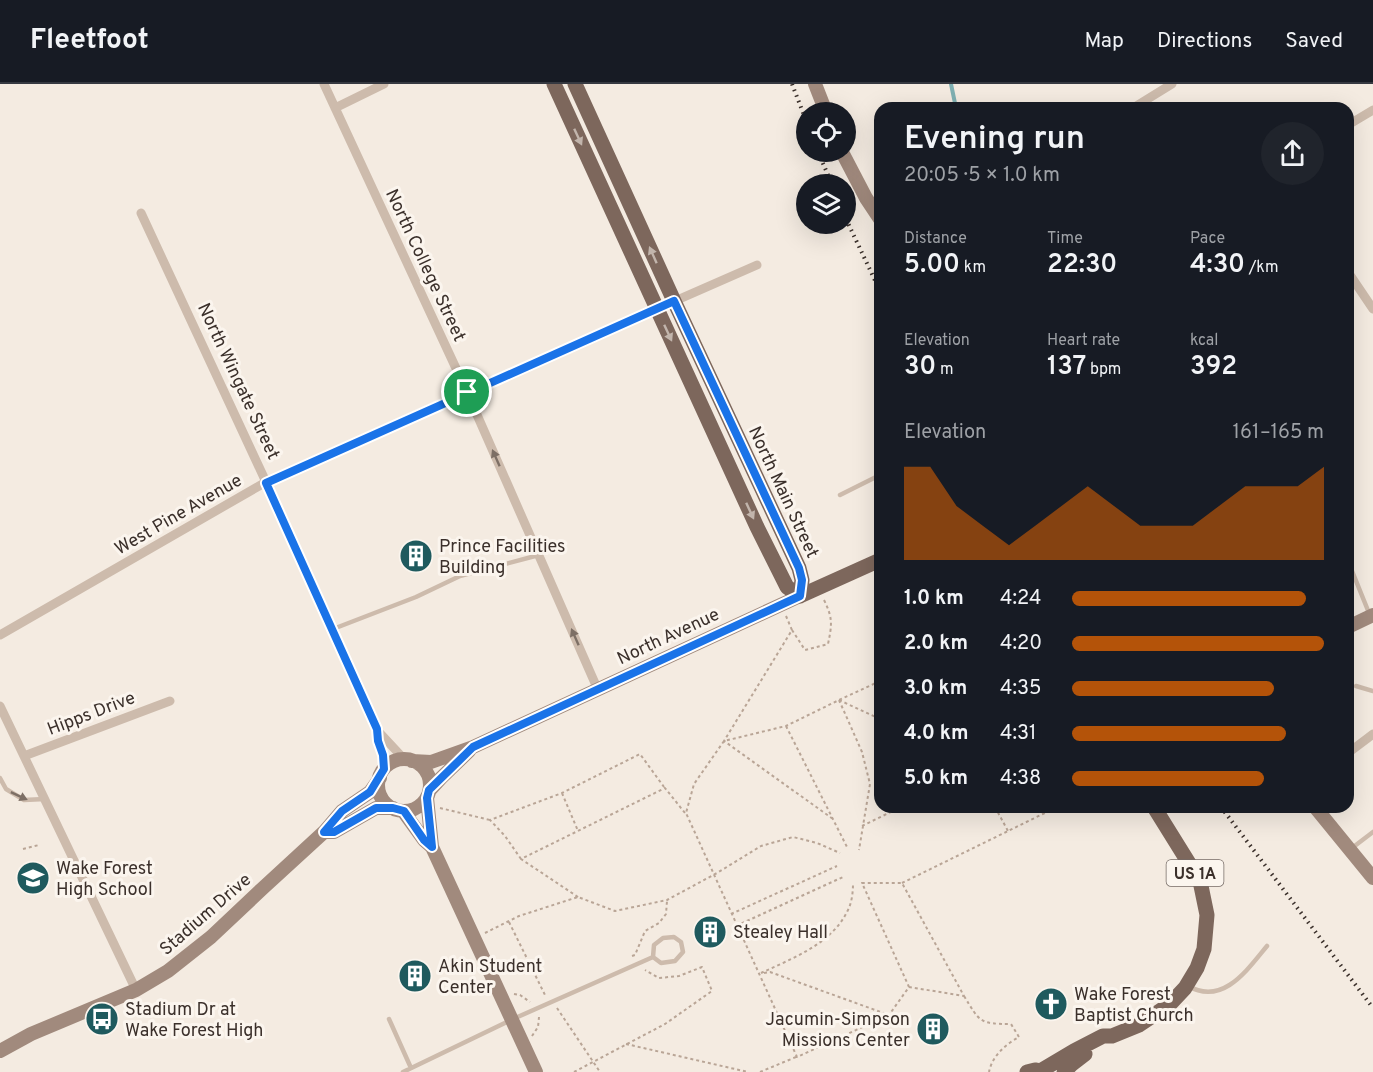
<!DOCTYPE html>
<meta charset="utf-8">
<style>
:root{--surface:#171b24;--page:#20242c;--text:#f1f3f6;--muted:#9ea1a6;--line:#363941;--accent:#b45309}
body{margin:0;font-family:Overpass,sans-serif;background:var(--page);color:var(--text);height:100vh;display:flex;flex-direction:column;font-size:22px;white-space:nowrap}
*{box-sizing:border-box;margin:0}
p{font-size:20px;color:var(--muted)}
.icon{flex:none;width:33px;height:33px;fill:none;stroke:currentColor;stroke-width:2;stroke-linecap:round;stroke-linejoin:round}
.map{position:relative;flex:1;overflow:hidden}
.details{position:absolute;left:874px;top:18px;width:480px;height:711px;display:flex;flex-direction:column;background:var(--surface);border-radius:18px;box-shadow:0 6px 24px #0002}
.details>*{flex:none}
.controls{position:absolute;left:796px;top:18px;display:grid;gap:12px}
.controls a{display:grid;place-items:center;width:60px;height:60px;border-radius:50%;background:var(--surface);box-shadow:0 6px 24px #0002;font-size:30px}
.pin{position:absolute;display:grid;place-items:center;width:51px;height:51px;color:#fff;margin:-26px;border:3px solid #fff;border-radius:50%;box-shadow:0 2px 6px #0007}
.round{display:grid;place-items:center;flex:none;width:63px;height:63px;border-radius:32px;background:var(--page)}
.summary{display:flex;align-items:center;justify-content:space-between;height:102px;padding:0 30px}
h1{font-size:33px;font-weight:600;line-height:45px}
.stats{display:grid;grid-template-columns:repeat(3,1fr);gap:9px;height:102px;padding:6px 30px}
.stats div{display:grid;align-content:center}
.stats b{font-size:26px;font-weight:600}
.stats small{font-size:16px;font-weight:400}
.stats p{font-size:16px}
.chart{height:168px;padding:12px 30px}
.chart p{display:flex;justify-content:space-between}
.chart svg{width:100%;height:108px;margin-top:6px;fill:var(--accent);opacity:.7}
ul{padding:0 30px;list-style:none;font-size:20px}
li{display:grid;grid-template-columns:96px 72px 1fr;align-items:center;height:45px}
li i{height:15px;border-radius:8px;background:var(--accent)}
header{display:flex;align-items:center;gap:36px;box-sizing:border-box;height:84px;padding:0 30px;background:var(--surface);border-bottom:2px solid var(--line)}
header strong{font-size:28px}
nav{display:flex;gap:33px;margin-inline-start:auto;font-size:21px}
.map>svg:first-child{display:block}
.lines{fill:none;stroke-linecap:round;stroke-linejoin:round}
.stream{stroke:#7fb0b2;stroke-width:4}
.path{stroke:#b9a596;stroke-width:2;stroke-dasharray:3 3;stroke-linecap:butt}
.lane{stroke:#cdbbac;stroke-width:4.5}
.street{stroke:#cdbbac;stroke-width:9}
.secondary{stroke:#a18a7d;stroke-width:14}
.primary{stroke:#7d675c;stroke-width:15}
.rail{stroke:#3b302b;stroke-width:4;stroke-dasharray:1.5 4.5;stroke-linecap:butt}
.oneway{fill:#c2b5ac}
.oneway2{fill:#7d6f65}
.route-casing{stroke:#fff;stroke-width:12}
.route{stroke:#1a73e8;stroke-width:8}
.labels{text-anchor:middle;stroke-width:6;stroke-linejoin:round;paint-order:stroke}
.shield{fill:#fbf5ee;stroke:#756b66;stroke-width:1.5}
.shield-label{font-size:16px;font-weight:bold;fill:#3b302b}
.street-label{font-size:18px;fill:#3b302b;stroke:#fbf5ee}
.poi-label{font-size:18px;fill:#3b302b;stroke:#fbf5ee;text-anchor:start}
</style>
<header>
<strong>Fleetfoot</strong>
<nav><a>Map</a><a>Directions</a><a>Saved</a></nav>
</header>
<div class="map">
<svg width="1373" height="988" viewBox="0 0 1373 988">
<rect width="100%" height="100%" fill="#f4ebe1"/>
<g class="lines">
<path class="stream" d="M951 0 956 24"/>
<path class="path" d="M786 532 792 546 724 657 833 735
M792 546 805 566 828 560C832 541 833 534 824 516
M880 597 839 616 786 642 724 657 694 700 686 729 797 973 889 931 909 903 862 799H902L964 912 909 903
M839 616 862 668 870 700 859 766
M839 616 880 635
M786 642 848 765
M562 709 578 747
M995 723 1008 747
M440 724 490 736
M862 742 901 723
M23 765 39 761
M521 775 505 752 490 736 562 709 640 670 664 703
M902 799 1057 723
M578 813 521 775 665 704 685 729
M731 830 837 782
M509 838 546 913
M736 842 843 793
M485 849 519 832 578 813 615 827 667 816 717 789 761 762 793 753 817 759 840 769
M632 872 635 871 645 847 659 839 666 830 667 817
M761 889C793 874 832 860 848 826 852 818 853 808 853 799
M764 889 770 888 889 931
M514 910 520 911 530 918
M964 912C980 938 979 940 1011 940L1019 953C1006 960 992 972 989 988
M557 924 600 988
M532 952 538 943 539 933
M626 960 748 988
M574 988 665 940 712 907 702 883 679 892 659 894 645 886
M760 988 796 973"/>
<path class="lane" d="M840 411 880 391
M1348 477 1369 529
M333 545 416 513 460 492 539 471
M1356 602 1373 607
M0 694 6 705 24 716 45 715
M1352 764 1373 748
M674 853 681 858 683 868 675 877 661 879 653 873 654 861 663 854Z
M1188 902C1223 922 1247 886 1267 862
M389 935 411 984
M403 988 513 935 653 873"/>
<path class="street" d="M324 0 467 308 598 606
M335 24 384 0
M1133 24 1172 0
M1348 41 1373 26
M141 129 266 398 377 646C379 659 383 671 384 685
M1348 188 1373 225
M0 551 266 398 467 308 757 181
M0 622 136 906
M377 646 404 675
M1348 669 1373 650
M24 672 170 617"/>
<path class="secondary" d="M815 0 826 28
M842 68 866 114 880 135
M1348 543 1373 531
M378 701a26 26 0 1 1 52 0a26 26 0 1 1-52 0Z
M412 677 431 678 473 663 800 512
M429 707 441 694 469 667
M427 714 432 763
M1315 723 1373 794
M403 727 424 756 432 763 536 988
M324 748H334L376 724H393
M0 967 31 950 136 906 168 887 211 853 263 804 324 748 342 727 370 708 380 694"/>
<path class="primary" d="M554 0 757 443 787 503 800 512
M575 0 674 217 799 484 802 496 800 512
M800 512 880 476
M1042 986 1074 967 1103 952H1112L1139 941 1151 933 1170 920 1185 904 1197 884 1204 865 1207 831 1200 797 1154 723
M1027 988 1035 986 1046 988
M1064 988 1072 980 1085 970"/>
<path class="rail" d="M792 0 807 39
M818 68 832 100
M846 135 880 207
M1221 723 1373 924"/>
</g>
<defs><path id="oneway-solid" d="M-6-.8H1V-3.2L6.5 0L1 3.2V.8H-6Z" transform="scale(1.5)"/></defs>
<g class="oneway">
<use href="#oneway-solid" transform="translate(578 53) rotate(65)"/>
<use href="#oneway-solid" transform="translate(653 171) rotate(-114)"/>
<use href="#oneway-solid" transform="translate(668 249) rotate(65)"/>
<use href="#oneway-solid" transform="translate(750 427) rotate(65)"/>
</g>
<g class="oneway2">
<use href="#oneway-solid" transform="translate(496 374) rotate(-114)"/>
<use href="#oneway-solid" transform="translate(575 553) rotate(-114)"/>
<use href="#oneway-solid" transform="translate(19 712) rotate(25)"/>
</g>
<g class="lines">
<defs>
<path id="route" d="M674 217 799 484 802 496 800 512 473 663 429 706 427 714 432 763 424 756 404 727 393 724H376L334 748H324L342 727 370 708 384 685 383 671 378 657 377 645 266 399Z"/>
</defs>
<use href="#route" class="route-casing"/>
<use href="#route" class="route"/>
</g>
<defs>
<symbol id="building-disc" viewBox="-11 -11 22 22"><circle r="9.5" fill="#1f5a5e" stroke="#fbf5ee"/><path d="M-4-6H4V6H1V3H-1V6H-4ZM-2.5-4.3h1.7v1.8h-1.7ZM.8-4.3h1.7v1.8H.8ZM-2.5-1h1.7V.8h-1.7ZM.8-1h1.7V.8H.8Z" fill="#fff"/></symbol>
<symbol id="school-disc" viewBox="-11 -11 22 22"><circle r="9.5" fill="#1f5a5e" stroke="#fbf5ee"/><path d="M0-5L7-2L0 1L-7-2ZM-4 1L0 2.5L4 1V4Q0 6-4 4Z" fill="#fff"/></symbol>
<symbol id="church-disc" viewBox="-11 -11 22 22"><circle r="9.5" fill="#1f5a5e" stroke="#fbf5ee"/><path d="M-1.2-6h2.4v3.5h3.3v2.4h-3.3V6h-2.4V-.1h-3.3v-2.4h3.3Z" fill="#fff"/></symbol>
<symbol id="bus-disc" viewBox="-11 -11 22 22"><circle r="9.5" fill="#1f5a5e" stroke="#fbf5ee"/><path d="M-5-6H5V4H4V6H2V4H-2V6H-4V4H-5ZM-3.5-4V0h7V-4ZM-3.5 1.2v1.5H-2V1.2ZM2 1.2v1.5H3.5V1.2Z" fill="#fff"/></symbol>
</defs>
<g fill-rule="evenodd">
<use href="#building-disc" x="397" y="453" width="38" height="38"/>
<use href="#school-disc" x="14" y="775" width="38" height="38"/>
<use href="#building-disc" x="691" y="829" width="38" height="38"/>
<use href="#building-disc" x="396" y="873" width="38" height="38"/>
<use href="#church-disc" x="1032" y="901" width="38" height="38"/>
<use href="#bus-disc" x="83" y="916" width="38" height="38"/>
<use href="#building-disc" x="914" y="926" width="38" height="38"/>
</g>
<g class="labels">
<rect class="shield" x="1166.5" y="776" width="57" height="26" rx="4.5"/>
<g class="shield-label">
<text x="1195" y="795">US 1A</text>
</g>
<g class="street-label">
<text transform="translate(426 181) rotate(65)" y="6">North College Street</text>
<text transform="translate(239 297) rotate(65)" y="6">North Wingate Street</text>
<text transform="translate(784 408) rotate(65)" y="6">North Main Street</text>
<text transform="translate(178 430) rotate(-30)" y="6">West Pine Avenue</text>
<text transform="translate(668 552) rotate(-25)" y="6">North Avenue</text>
<text transform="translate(91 629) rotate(-21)" y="6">Hipps Drive</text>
<text transform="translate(205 830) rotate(-41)" y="6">Stadium Drive</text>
</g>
<g class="poi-label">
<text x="439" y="468">Prince Facilities<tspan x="439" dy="21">Building</tspan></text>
<text x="56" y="790">Wake Forest<tspan x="56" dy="21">High School</tspan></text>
<text x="733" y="854">Stealey Hall</text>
<text x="438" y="888">Akin Student<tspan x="438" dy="21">Center</tspan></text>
<text x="1074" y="916">Wake Forest<tspan x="1074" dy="21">Baptist Church</tspan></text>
<text x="125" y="931">Stadium Dr at<tspan x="125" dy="21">Wake Forest High</tspan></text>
<text x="910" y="941" text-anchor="end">Jacumin-Simpson<tspan x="910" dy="21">Missions Center</tspan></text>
</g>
</g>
</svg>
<div class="controls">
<a><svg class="icon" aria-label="locate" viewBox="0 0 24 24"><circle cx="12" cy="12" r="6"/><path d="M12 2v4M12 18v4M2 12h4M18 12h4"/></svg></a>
<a><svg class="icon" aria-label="layers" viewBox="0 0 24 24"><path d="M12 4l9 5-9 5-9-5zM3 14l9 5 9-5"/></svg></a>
</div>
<div class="pin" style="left:467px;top:308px;background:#1e9e55"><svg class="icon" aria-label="arrive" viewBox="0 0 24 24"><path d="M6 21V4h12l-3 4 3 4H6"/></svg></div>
<section class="details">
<div class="summary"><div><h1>Evening run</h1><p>20:05 · 5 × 1.0 km</p></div><a class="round"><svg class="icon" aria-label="share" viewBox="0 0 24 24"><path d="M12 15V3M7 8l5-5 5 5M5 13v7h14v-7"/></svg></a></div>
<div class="stats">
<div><p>Distance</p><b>5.00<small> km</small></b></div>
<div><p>Time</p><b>22:30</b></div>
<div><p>Pace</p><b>4:30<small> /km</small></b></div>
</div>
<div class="stats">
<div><p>Elevation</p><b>30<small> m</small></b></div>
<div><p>Heart rate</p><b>137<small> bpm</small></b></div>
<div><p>kcal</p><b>392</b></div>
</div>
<div class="chart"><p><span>Elevation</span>161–165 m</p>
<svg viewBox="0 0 160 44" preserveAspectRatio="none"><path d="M0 44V6L10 6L20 22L30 30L40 38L50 30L60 22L70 14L80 22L90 30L100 30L110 30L120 22L130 14L140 14L150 14L160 6V44z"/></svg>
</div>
<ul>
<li><b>1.0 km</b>4:24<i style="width:93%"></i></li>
<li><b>2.0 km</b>4:20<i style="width:100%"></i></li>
<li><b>3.0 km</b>4:35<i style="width:80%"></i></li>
<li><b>4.0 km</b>4:31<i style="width:85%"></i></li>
<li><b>5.0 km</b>4:38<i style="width:76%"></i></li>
</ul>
</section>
</div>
